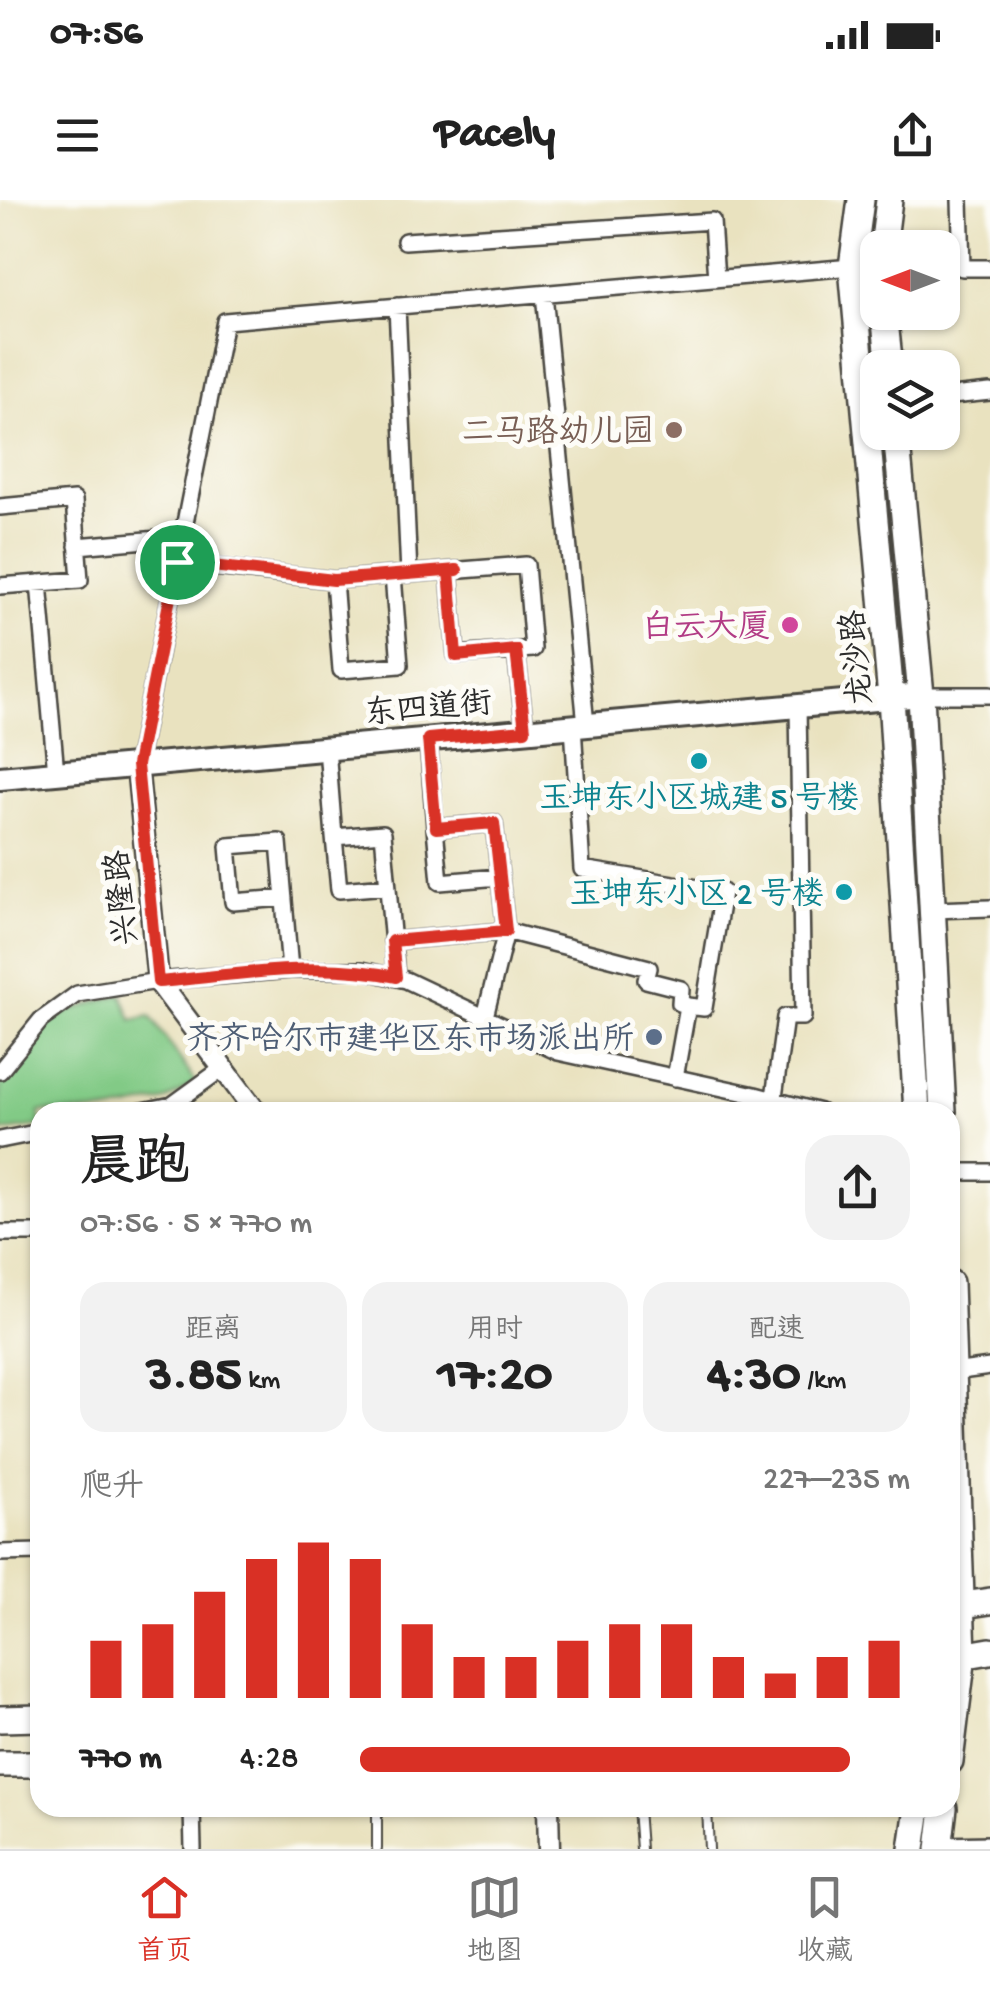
<!DOCTYPE html>
<html lang="zh">
<meta charset="utf-8">
<style>
:root{--surface:#fff;--page:#f2f2f2;--text:#222;--muted:#767676;--line:#e0e0e0;--accent:#d93025}
body{margin:0;font-family:"Gochi Hand","LXGW WenKai TC",sans-serif;background:var(--page);color:var(--text);height:100vh;display:flex;flex-direction:column;font-size:38px;white-space:nowrap}
*{box-sizing:border-box;margin:0}
p{font-size:32px;color:var(--muted)}
.icon{flex:none;width:55px;height:55px;fill:none;stroke:currentColor;stroke-width:2;stroke-linecap:round;stroke-linejoin:round}
.map{position:relative;flex:1;overflow:hidden}
.drawer{position:absolute;left:30px;top:902px;width:930px;height:715px;display:flex;flex-direction:column;background:var(--surface);border-radius:30px;box-shadow:0 2px 8px #0004}
.drawer>*{flex:none}
.needle{width:65px;rotate:270deg}
.tools{position:absolute;left:860px;top:30px;display:grid;gap:20px}
.tools a{display:grid;place-items:center;width:100px;height:100px;border-radius:20px;background:var(--surface);box-shadow:0 2px 8px #0004;font-size:50px}
.pin{position:absolute;display:grid;place-items:center;width:85px;height:85px;color:#fff;margin:-42px;border:5px solid #fff;border-radius:50%;box-shadow:0 2px 10px #0007}
.round{display:grid;place-items:center;flex:none;width:105px;height:105px;border-radius:30px;background:var(--page)}
.summary{display:flex;align-items:center;justify-content:space-between;height:170px;padding:0 50px}
h1{font-size:55px;font-weight:800;line-height:75px}
.stats{display:grid;grid-template-columns:repeat(3,1fr);gap:15px;height:170px;padding:10px 50px}
.stats div{display:grid;align-content:center;border-radius:25px;background:var(--page);text-align:center}
.stats b{font-size:50px;font-weight:800}
.stats small{font-size:28px;font-weight:400}
.stats p{font-size:28px}
.chart{height:280px;padding:20px 50px}
.chart p{display:flex;justify-content:space-between}
.chart svg{width:100%;height:180px;margin-top:10px;stroke:var(--accent);stroke-width:6}
ul{padding:0 50px;list-style:none;font-size:32px}
li{display:grid;grid-template-columns:160px 120px 1fr;align-items:center;height:75px}
li i{height:25px;border-radius:12px;background:var(--accent)}
.status{display:flex;justify-content:space-between;align-items:center;height:70px;padding:0 50px;background:var(--surface);direction:ltr}
.status svg{height:28px;fill:currentColor}
header{display:flex;justify-content:space-between;align-items:center;height:130px;padding:0 50px;background:var(--surface);font-size:45px;font-weight:800}
.tabs{display:flex;justify-content:space-around;align-items:center;height:140px;border-top:2px solid var(--line);background:var(--surface);font-size:28px;color:var(--muted)}
.tabs a{display:grid;justify-items:center;gap:5px}
.tabs .active{color:var(--accent)}
.map>svg:first-child{display:block}
.green{fill:#82ca86;stroke:#567a58;stroke-width:2.5}
.lines{fill:none;stroke-linecap:round;stroke-linejoin:round}
.service-casing{stroke:#484641;stroke-width:12}
.minor-casing{stroke:#484641;stroke-width:20}
.tertiary-casing{stroke:#484641;stroke-width:25}
.secondary-casing{stroke:#484641;stroke-width:28}
.primary-casing{stroke:#484641;stroke-width:30}
.service{stroke:#fff;stroke-width:8}
.minor{stroke:#fff;stroke-width:15}
.tertiary{stroke:#fff;stroke-width:20}
.secondary{stroke:#fff;stroke-width:22}
.primary{stroke:#fff;stroke-width:25}
.route-casing{stroke:#fff;stroke-width:20}
.route{stroke:#d93025;stroke-width:12}
.education-dot{fill:#8d6e63;stroke:#fdfcf7;stroke-width:4}
.hotel-dot{fill:#d1479c;stroke:#fdfcf7;stroke-width:4}
.culture-dot{fill:#0f9aa8;stroke:#fdfcf7;stroke-width:4}
.service-dot{fill:#5c6f8a;stroke:#fdfcf7;stroke-width:4}
.labels{text-anchor:middle;stroke-width:10;stroke-linejoin:round;paint-order:stroke}
.education-label{font-size:32px;fill:#785e54;stroke:#fdfcf7;text-anchor:end}
.hotel-label{font-size:32px;fill:#b23c85;stroke:#fdfcf7;text-anchor:end}
.street-label{font-size:32px;fill:#2b2b2b;stroke:#fdfcf7}
.culture-label{font-size:32px;fill:#0d838f;stroke:#fdfcf7}
.service-label{font-size:32px;fill:#4e5e75;stroke:#fdfcf7;text-anchor:end}
</style>
<div class="status"><b>07:56</b><svg viewBox="0 0 49 12"><path d="M0 12V9h3v3zM5 12V6h3v6zM10 12V3h3v9zM15 12V0h3v12zM26 1h20v11H26zM47 4h2v5h-2z"/></svg></div>
<header><svg class="icon" aria-label="menu" viewBox="0 0 24 24"><path d="M4 6h16M4 12h16M4 18h16"/></svg>Pacely<svg class="icon" aria-label="share" viewBox="0 0 24 24"><path d="M12 15V3M7 8l5-5 5 5M5 13v7h14v-7"/></svg></header>
<div class="map">
<svg width="990" height="1649" viewBox="0 0 990 1649">
<rect width="100%" height="100%" fill="#fdfcf7"/>
<filter id="ink" filterUnits="userSpaceOnUse"><feTurbulence type="fractalNoise" baseFrequency=".01" numOctaves="2"/><feDisplacementMap in="SourceGraphic" scale="20" xChannelSelector="R" yChannelSelector="G"/><feConvolveMatrix kernelMatrix="1 2 1 2 8 2 1 2 1" color-interpolation-filters="sRGB"/></filter>
<filter id="wash" filterUnits="userSpaceOnUse"><feTurbulence type="fractalNoise" baseFrequency=".0048" numOctaves="4" result="noise"/><feDisplacementMap in="SourceGraphic" scale="40" xChannelSelector="R" yChannelSelector="G"/><feGaussianBlur stdDeviation="2.25" result="paint"/><feColorMatrix in="noise" values="0 0 0 0 0 0 0 0 0 0 0 0 0 0 0 0 0 1.4 0 .05"/><feComposite in="paint" operator="in"/></filter>
<g filter="url(#wash)">
<rect width="100%" height="100%" fill="#e9e2bf"/>
<path class="green" d="M122 794 132 820 150 816 196 882 167 900 111 912H40V926L0 932V887L48 823 66 812Z"/>
</g>
<g filter="url(#ink)">
<g class="lines">
<defs>
<path id="service" d="M377 1608V1649
M638 1608 641 1649
M707 1608 709 1649"/>
<path id="minor" d="M960 0 962 68H990
M405 41 712 21 716 79
M544 94 586 525
M397 106 409 374
M942 197 990 192
M0 307 74 300 80 380 0 386
M77 346 182 337
M177 363 334 380 456 370
M526 365 533 449 456 455 449 371Z
M334 380 341 470 400 465 393 375
M39 383 56 573
M516 451 525 530
M921 495H990
M573 526 582 669 723 692 704 808 688 806
M327 548 334 637
M137 565 225 121 852 67H878
M435 628 440 682 499 677
M387 686 339 690 334 637 383 633 396 777
M284 698 233 702 228 646 279 642 290 770
M933 710 990 708
M392 741 506 731 494 623 435 628 428 539
M485 817 506 731 649 768 646 780 681 789 680 803 688 806 675 878
M0 871 41 820 77 794 158 781 290 770H362L406 780 558 852 755 895 820 912
M138 912 172 905 223 868
M772 912 785 817H803L798 506
M0 940 40 932
M950 972H990
M0 1033H40
M953 1172 990 1167
M0 1353 40 1352
M192 1608 193 1649
M940 1645 990 1644"/>
<path id="tertiary" d="M137 565 158 781 256 912
M548 1608 549 1649"/>
<path id="secondary" d="M0 578 921 495"/>
<path id="primary" d="M861 0 852 67 891 497 917 912
M883 48 889 0
M884 112 890 168
M896 232 921 495 943 912
M950 1083 963 1455 950 1561
M950 1407 990 1401
M950 1458 990 1451
M0 1519 40 1518
M0 1564H40
M912 1649 918 1608
M939 1649 944 1608"/>
</defs>
<use href="#service" class="service-casing"/>
<use href="#minor" class="minor-casing"/>
<use href="#tertiary" class="tertiary-casing"/>
<use href="#secondary" class="secondary-casing"/>
<use href="#primary" class="primary-casing"/>
<use href="#service" class="service"/>
<use href="#minor" class="minor"/>
<use href="#tertiary" class="tertiary"/>
<use href="#secondary" class="secondary"/>
<use href="#primary" class="primary"/>
</g>
</g>
<g class="lines" filter="url(#ink)">
<defs>
<path id="route" d="M177 362 334 380 457 370 449 371 456 456 516 450 525 530 428 539 436 628 494 623 506 731 392 741 396 777C318 760 237 775 158 782L137 565Z"/>
</defs>
<use href="#route" class="route-casing"/>
<use href="#route" class="route"/>
</g>
<circle class="education-dot" cx="674" cy="230" r="10"/>
<circle class="hotel-dot" cx="790" cy="425" r="10"/>
<g class="culture-dot">
<circle cx="699" cy="561" r="10"/>
<circle cx="844" cy="692" r="10"/>
</g>
<circle class="service-dot" cx="654" cy="837" r="10"/>
<g class="labels">
<g class="education-label">
<text x="654" y="241">二马路幼儿园</text>
</g>
<g class="hotel-label">
<text x="770" y="436">白云大厦</text>
</g>
<g class="street-label">
<text transform="translate(855 458) rotate(-95)" y="11">龙沙路</text>
<text transform="translate(428 506) rotate(-5)" y="11">东四道街</text>
<text transform="translate(120 698) rotate(-96)" y="11">兴隆路</text>
</g>
<g class="culture-label">
<text x="699" y="607">玉坤东小区城建 5 号楼</text>
<text x="824" y="703" text-anchor="end">玉坤东小区 2 号楼</text>
</g>
<g class="service-label">
<text x="634" y="848">齐齐哈尔市建华区东市场派出所</text>
</g>
</g>
</svg>
<div class="tools">
<a><svg class="needle" viewBox="-14 -14 28 28"><path d="M0-13l5 13h-10z" fill="#e53935"/><path d="M0 13l5-13h-10z" fill="#767676"/></svg></a>
<a><svg class="icon" aria-label="layers" viewBox="0 0 24 24"><path d="M12 4l9 5-9 5-9-5zM3 14l9 5 9-5"/></svg></a>
</div>
<div class="pin" style="left:177px;top:362px;background:#1e9e55"><svg class="icon" aria-label="arrive" viewBox="0 0 24 24"><path d="M6 21V4h12l-3 4 3 4H6"/></svg></div>
<section class="drawer">
<div class="summary"><div><h1>晨跑</h1><p>07:56 · 5 × 770 m</p></div><a class="round"><svg class="icon" aria-label="share" viewBox="0 0 24 24"><path d="M12 15V3M7 8l5-5 5 5M5 13v7h14v-7"/></svg></a></div>
<div class="stats">
<div><p>距离</p><b>3.85<small> km</small></b></div>
<div><p>用时</p><b>17:20</b></div>
<div><p>配速</p><b>4:30<small> /km</small></b></div>
</div>
<div class="chart"><p><span>爬升</span>227–235 m</p>
<svg viewBox="0 0 160 44" preserveAspectRatio="none"><path d="M5 44V30M15 44V26M25 44V18M35 44V10M45 44V6M55 44V10M65 44V26M75 44V34M85 44V34M95 44V30M105 44V26M115 44V26M125 44V34M135 44V38M145 44V34M155 44V30"/></svg>
</div>
<ul>
<li><b>770 m</b>4:28<i style="width:89%"></i></li>
</ul>
</section>
</div>
<nav class="tabs">
<a class="active"><svg class="icon" aria-label="home" viewBox="0 0 24 24"><path d="M3 11l9-7 9 7M6 9v11h12V9"/></svg>首页</a>
<a><svg class="icon" aria-label="map" viewBox="0 0 24 24"><path d="M3 6l6-2 6 2 6-2v14l-6 2-6-2-6 2zM9 4v14M15 6v14"/></svg>地图</a>
<a><svg class="icon" aria-label="saved" viewBox="0 0 24 24"><path d="M7 4h10v16l-5-4-5 4z"/></svg>收藏</a>
</nav>
